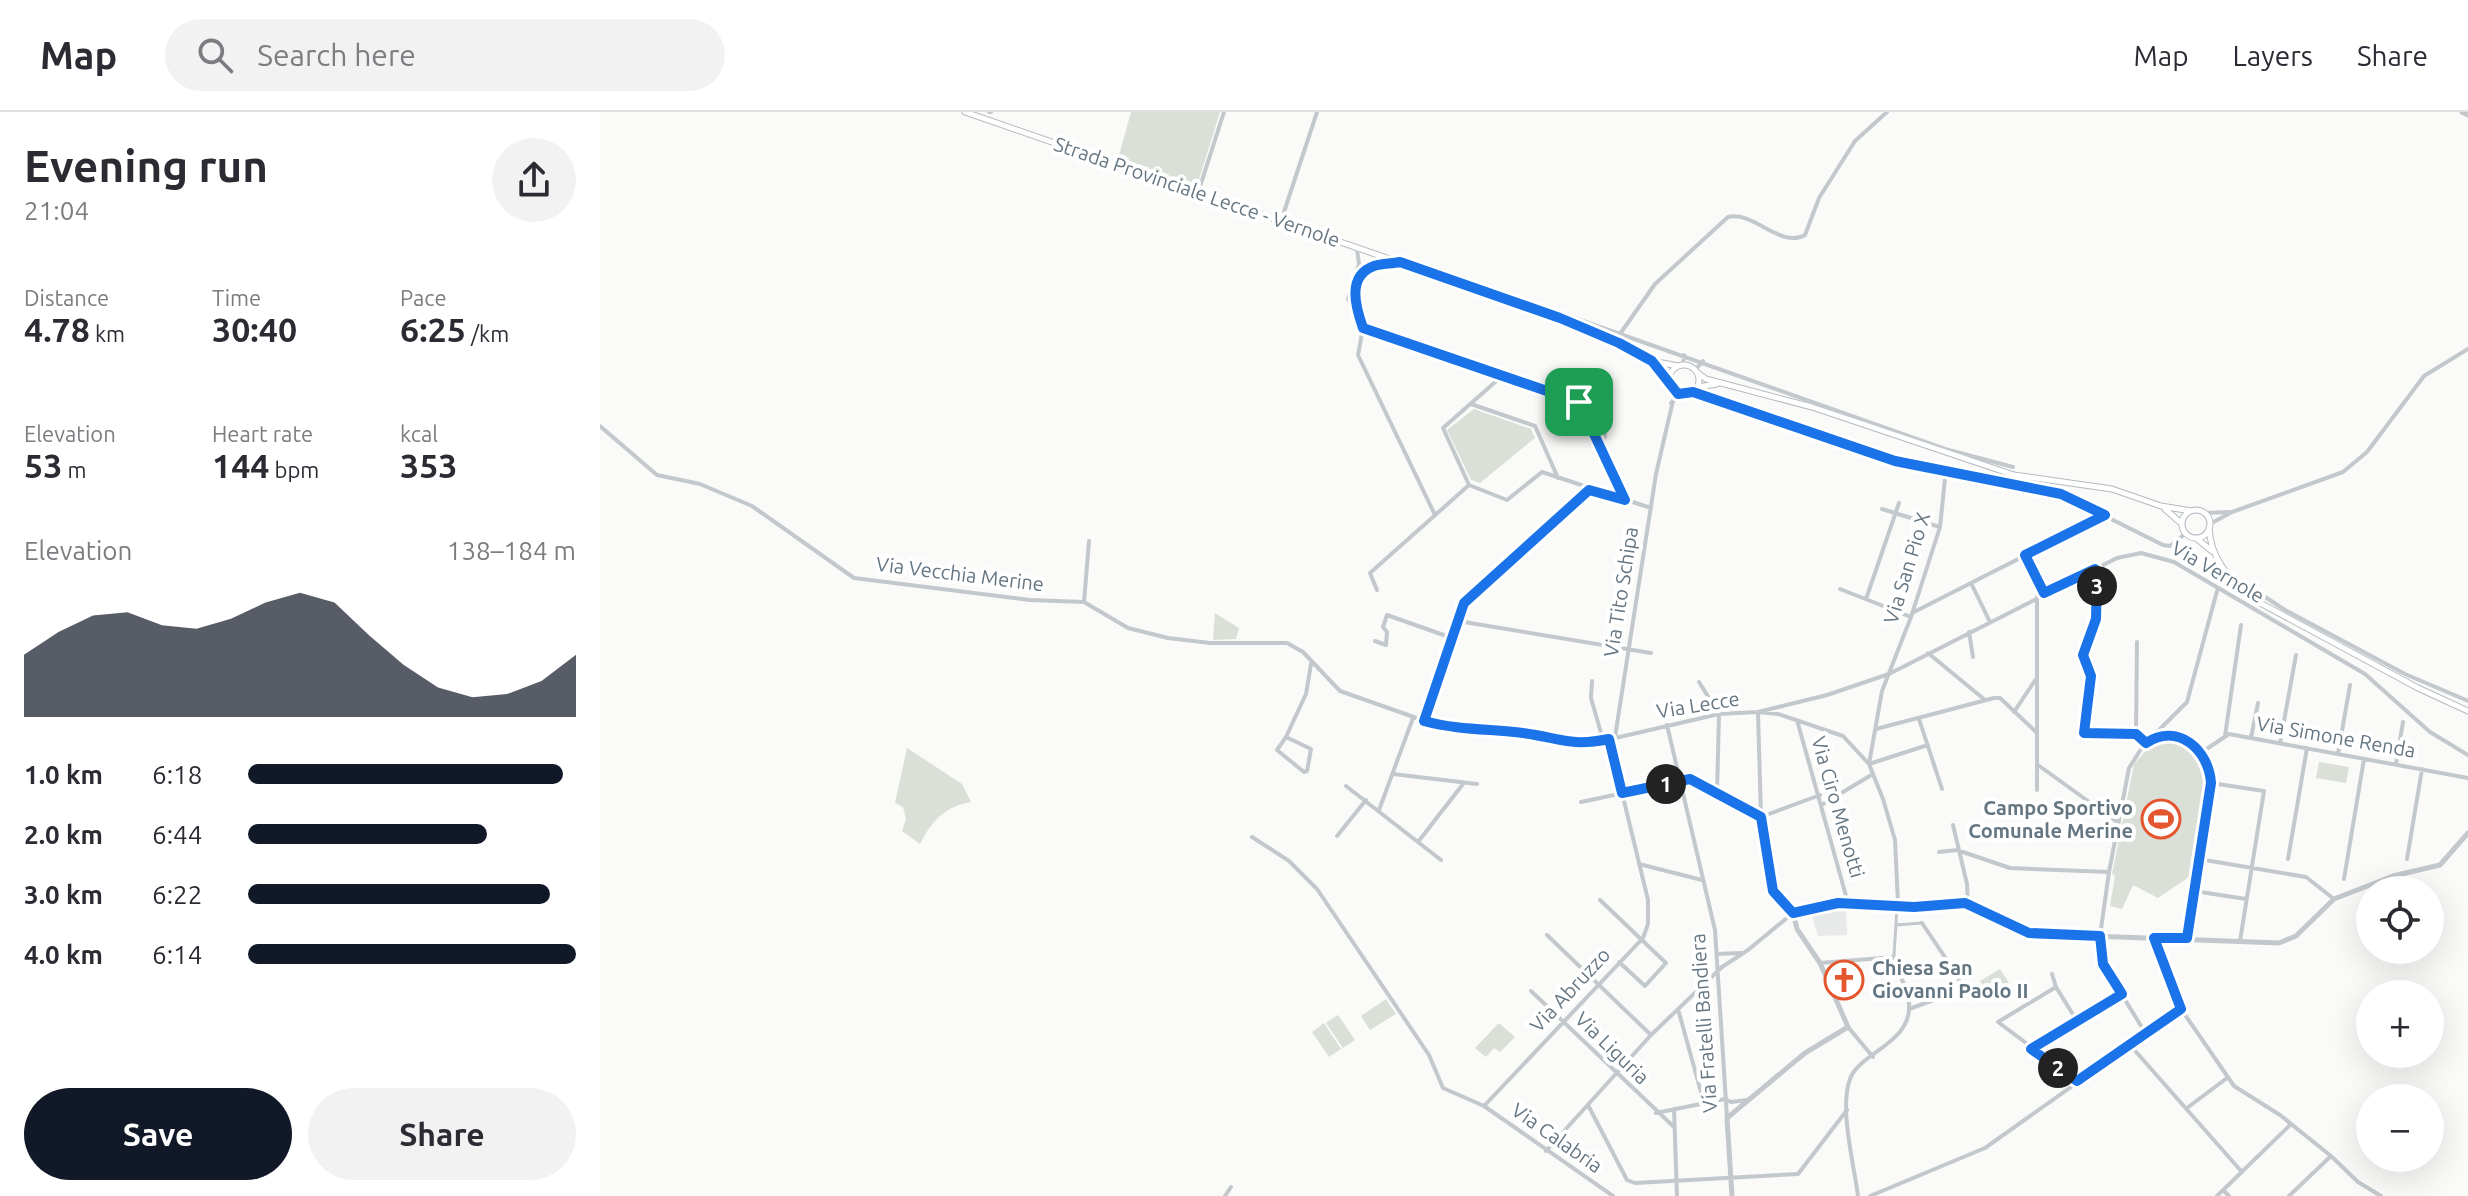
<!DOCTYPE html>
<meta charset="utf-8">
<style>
:root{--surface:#fff;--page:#f2f2f3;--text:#2b2b33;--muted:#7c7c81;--line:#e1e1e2;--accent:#111827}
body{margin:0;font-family:Ubuntu,sans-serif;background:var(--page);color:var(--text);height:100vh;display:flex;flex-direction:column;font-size:30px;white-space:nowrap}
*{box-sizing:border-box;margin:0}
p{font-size:26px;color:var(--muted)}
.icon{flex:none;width:44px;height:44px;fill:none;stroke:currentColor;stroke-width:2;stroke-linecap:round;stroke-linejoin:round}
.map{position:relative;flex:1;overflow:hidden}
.drawer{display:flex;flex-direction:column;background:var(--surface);width:600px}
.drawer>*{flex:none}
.fabs{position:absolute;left:1756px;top:764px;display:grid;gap:16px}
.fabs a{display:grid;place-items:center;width:88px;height:88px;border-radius:50%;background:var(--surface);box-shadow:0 8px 32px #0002;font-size:40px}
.pin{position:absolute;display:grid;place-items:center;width:68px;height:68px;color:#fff;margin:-34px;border-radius:16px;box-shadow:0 4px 12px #0006}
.km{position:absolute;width:40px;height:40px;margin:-20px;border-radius:50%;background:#222;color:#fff;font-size:22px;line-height:40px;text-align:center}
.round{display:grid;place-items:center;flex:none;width:84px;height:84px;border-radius:42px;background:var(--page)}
.summary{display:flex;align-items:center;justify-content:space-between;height:136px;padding:0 24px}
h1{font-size:44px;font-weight:700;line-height:60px}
.stats{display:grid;grid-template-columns:repeat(3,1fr);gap:12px;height:136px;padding:8px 24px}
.stats div{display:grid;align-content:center}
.stats b{font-size:34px;font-weight:700}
.stats small{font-size:22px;font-weight:400}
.stats p{font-size:22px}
.chart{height:224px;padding:16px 24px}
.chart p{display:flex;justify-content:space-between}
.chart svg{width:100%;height:144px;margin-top:8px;fill:var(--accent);opacity:.7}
.button{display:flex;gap:16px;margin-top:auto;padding:16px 24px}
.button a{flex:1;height:92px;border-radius:48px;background:var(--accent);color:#fff;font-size:32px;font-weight:700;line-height:92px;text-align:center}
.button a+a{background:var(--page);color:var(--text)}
ul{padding:0 24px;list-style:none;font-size:26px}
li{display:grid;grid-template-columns:128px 96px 1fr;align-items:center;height:60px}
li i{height:20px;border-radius:10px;background:var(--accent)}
header{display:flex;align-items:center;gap:48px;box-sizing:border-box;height:112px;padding:0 40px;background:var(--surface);border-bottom:2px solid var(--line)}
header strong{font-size:38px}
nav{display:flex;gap:44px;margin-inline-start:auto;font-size:28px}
.search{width:560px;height:72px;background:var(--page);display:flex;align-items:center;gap:20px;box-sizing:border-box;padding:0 28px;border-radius:44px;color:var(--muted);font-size:30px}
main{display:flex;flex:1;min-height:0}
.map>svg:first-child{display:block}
.built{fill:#e8e9e9}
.green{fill:#dadfd7}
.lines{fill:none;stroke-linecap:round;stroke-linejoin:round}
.secondary-casing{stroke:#b3babf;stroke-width:7}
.pedestrian{stroke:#c3c8cc;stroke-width:3}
.minor{stroke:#c3c8cc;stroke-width:4}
.tertiary{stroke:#c3c8cc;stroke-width:5}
.secondary{stroke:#fff;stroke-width:5}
.route-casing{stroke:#fff;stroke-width:16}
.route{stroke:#1a73e8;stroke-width:10}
.labels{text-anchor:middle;stroke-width:8;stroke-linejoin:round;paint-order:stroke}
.street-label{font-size:20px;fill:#657683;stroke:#fff}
.poi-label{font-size:20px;font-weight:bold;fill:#657683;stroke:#fff;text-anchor:end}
</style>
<header>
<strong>Map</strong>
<div class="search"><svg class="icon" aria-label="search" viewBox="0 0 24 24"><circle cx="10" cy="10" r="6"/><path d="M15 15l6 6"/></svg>Search here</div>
<nav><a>Map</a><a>Layers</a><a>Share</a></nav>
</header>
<main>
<section class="drawer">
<div class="summary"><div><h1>Evening run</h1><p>21:04</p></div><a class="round"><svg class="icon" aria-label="share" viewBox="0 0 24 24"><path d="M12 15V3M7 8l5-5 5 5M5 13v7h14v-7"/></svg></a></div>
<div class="stats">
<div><p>Distance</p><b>4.78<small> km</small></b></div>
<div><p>Time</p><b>30:40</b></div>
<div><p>Pace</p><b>6:25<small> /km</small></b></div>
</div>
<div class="stats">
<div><p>Elevation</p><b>53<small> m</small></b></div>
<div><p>Heart rate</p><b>144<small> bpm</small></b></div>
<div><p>kcal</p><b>353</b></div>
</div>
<div class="chart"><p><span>Elevation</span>138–184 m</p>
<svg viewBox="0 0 160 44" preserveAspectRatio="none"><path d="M0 44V25L10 18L20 13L30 12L40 16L50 17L60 14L70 9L80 6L90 9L100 19L110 28L120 35L130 38L140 37L150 33L160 25V44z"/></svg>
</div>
<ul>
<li><b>1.0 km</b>6:18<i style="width:96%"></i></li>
<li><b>2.0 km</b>6:44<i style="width:73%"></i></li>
<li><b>3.0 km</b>6:22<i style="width:92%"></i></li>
<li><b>4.0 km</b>6:14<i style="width:100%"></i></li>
</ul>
<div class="button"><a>Save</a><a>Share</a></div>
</section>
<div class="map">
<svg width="1868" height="1084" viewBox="0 0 1868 1084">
<rect width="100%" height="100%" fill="#fafaf8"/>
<path class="built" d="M1224 795H1246L1247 823 1218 824 1210 798Z"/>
<path class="green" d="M531 0H620L597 74 518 47Z
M874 297 931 317 935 326 880 371 871 368 847 318Z
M615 501 639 516 636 527 613 528Z
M1575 629C1629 645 1597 725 1589 765L1558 786 1533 773 1522 797 1510 794 1515 764 1512 762 1534 652 1551 633Z
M307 636 362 672 371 690C345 694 331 710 320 732L302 719 306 707 303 695 295 691Z
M1719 650 1749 655 1746 671 1716 666Z
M1400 857 1409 871 1389 884 1380 869Z
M786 887 796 902 770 918 761 904Z
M738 903 755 928 743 936 726 911Z
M724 911 741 937 729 945 712 920Z
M899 911 915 925 900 940 894 936 886 945 875 936Z"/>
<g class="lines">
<defs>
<path id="secondary" d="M365 0 960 206 1052 249 1078 254
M1069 268a15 15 0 1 1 30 0a15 15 0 1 1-30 0Z
M1098 261 1106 267 1212 295 1414 363 1512 377 1561 394 1591 399
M1098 275 1117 272
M1565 397 1581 411
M1582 412a14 14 0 1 1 28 0a14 14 0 1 1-28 0Z
M1609 415C1610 446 1629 467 1651 486L1818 576 1868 599
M1596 426 1612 439"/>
</defs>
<use href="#secondary" class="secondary-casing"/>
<path class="pedestrian" d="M1296 813 1322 811
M1294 843 1297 795"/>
<path class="minor" d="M389 0H391
M598 81 624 0
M681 109 717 0
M757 137 759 152 748 187 761 209
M833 161 842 159 1020 222 1055 172 1128 105C1154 99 1181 137 1205 123L1219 86 1255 29 1287 0
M763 216 979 290 1025 388
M763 216 758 243 835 403
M763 216C756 196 746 165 773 154 781 151 790 152 799 150
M1020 222 1345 337 1413 355
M1083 253 1084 243
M1095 258 1103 249
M902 264 843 316 869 373 907 388 942 360 1051 396
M1093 280 1295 349 1346 357
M981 291 994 295 1005 319 1003 338
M1071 291 1081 283
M871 292 935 314 958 366
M0 314 57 363 100 372 152 394 254 466 430 488 484 490 528 516 568 526 610 531H687L703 540 740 579 828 610 985 633 1119 602 1158 600 1178 602 1243 624 1269 652 1283 687 1295 728 1298 792
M1282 397 1340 415
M1604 401 1630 400
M1610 412 1632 400 1743 360 1767 340 1824 264 1868 237
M1425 443 1444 481
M1495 457 1497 501 1483 543 1491 564 1484 621 1536 622
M1627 460 1685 498 1805 562 1868 589
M1371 471 1389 508
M1240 477 1311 505
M777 478 770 461 869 373
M1266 487 1299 391
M484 490 489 429
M1312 501 1505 403
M858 509 1051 541
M1369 520 1373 545
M775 529 786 533 787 520 783 515 787 503 852 526
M1537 530 1536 622 1546 631
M1328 541 1385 588
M992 569 991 586 1003 628
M1099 570 1119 602 1117 682
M1414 600 1436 567
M1319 607 1342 677
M1197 608 1248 791
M824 609 864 491 989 378
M1067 613 1115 818 1127 1006
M1276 617 1394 586H1400L1436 620
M1625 624 1641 513
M686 625 677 638 704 660 707 659 711 637 686 625 706 582 711 552
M1015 625 1056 362 1075 280
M1651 626 1658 591
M1552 628C1586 620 1608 636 1611 671L1587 826
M1680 631 1696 543
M1328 633 1269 652 1282 579 1311 505 1340 415 1346 357 1461 382 1563 433 1570 434 1585 422
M1602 640 1629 622 1868 666
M1738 642 1750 573
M1796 652 1803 610
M1438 653 1517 710
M793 662 877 672
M1611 671 1664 679 1640 829
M746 674 841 748
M1437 678V485
M981 690 1090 667 1161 705 1220 683
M1223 692 1273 662
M779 698 813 606
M1353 713 1367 772 1368 792
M737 724 766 688
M652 725 689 749 717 777 829 943 843 976 884 994 1013 1084
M818 730 863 672
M1339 740 1357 738 1410 756 1509 760
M1599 747 1706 765 1734 787
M1688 747 1707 636
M1807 747 1822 657
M1039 752 1102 768
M1744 767 1764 647
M1594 779 1646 787
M1000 788 1066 851 1045 874 1019 850
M947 823 1051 923
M1117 842 1141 841
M1220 851 1294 845C1297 861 1308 875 1309 892 1312 931 1259 941 1250 967 1239 997 1254 1052 1258 1084
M1452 862 1456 875 1398 910 1477 969
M1456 875 1477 909
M931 879 1073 1014
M1078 897 1104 991
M1309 897 1358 879 1359 866 1322 811
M1581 897 1634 974 1680 1003 1731 1044 1689 1084
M1248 915 1273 945
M1546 922 1503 852 1500 824 1509 760 1529 656 1543 634 1587 590 1617 479
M1530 933 1642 1060
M1431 937 1521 882
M988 993 1027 1068 1035 1071 1198 1062 1247 998
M884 994 1043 826 1048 812V788L1009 627
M1587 996 1627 966
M1074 997 1077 1084
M1056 1001 1125 987 1131 990 1147 988
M946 1039 1051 923 1122 855 1148 838 1193 801 1173 779 1161 705 1158 600 1227 583 1289 562 1517 446 1541 441 1574 450 1765 562 1830 620 1868 643
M1731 1044 1758 1070 1781 1084
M1623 1078 1629 1084
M625 1084 631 1075
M1270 1084 1385 1036 1581 897 1554 826
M1617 1084 1691 1012"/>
<path class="tertiary" d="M1862 0 1868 3
M1132 1084 1127 1006 1205 941 1248 915 1220 851 1197 817 1193 801 1198 798 1238 791 1314 795 1365 791 1418 817 1439 822 1679 831 1696 824 1734 787 1793 764 1840 753 1868 721"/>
<use href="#secondary" class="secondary"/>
</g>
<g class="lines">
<defs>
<path id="route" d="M800 150 960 206 1019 231 1052 249 1078 282 1093 280 1295 349 1461 382 1505 403 1425 443 1444 481 1495 457 1497 461 1496 507 1483 543 1491 564 1484 621 1536 622 1546 631C1578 610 1609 638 1611 671L1587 826H1554L1581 897 1477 969 1431 937 1522 882 1503 852 1500 824 1429 821 1365 791 1314 795 1238 791 1193 801 1173 779 1161 705 1090 667 1022 681 1009 627C970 635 960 626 923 621 890 617 857 618 824 609L864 491 989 378 1025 388 979 290 763 216C756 196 746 164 774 154 782 151 791 152 800 150Z"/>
</defs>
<use href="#route" class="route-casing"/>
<use href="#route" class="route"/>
</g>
<defs>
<symbol id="stadium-ring" viewBox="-11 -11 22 22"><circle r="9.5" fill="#fff" stroke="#e4572e" stroke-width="1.5"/><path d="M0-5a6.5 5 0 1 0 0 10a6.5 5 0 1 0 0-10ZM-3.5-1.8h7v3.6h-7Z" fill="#e4572e"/></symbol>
<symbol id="church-ring" viewBox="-11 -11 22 22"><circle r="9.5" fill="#fff" stroke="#e4572e" stroke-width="1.5"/><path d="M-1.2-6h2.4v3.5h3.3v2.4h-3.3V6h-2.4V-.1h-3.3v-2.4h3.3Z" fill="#e4572e"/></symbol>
</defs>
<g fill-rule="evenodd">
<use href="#stadium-ring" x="1539" y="685" width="44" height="44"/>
<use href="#church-ring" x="1222" y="846" width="44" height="44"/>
</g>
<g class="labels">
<g class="street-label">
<text transform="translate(597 80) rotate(19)" y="7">Strada Provinciale Lecce - Vernole</text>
<text transform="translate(1307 456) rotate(-73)" y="7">Via San Pio X</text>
<text transform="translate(1618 460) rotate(30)" y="7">Via Vernole</text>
<text transform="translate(360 462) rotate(7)" y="7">Via Vecchia Merine</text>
<text transform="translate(1021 480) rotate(-81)" y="7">Via Tito Schipa</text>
<text transform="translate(1098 593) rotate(-9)" y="7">Via Lecce</text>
<text transform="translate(1736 625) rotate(10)" y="7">Via Simone Renda</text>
<text transform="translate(1238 695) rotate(74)" y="7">Via Ciro Menotti</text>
<text transform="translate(970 878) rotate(-47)" y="7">Via Abruzzo</text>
<text transform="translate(1104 911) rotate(-94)" y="7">Via Fratelli Bandiera</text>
<text transform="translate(1012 936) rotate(44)" y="7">Via Liguria</text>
<text transform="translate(957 1026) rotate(35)" y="7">Via Calabria</text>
</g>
<g class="poi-label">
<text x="1533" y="703">Campo Sportivo<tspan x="1533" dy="23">Comunale Merine</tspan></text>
<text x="1272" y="863" text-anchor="start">Chiesa San<tspan x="1272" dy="23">Giovanni Paolo II</tspan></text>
</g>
</g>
</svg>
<div class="fabs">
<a><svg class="icon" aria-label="locate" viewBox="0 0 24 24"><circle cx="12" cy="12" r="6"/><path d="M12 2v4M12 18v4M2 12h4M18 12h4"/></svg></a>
<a>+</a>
<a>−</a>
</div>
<div class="pin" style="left:979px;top:290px;background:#1e9e55"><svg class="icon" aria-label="arrive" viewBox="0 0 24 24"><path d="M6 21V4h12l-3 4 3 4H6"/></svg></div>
<b class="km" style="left:1066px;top:672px">1</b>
<b class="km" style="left:1458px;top:956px">2</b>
<b class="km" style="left:1497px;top:474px">3</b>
</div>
</main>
